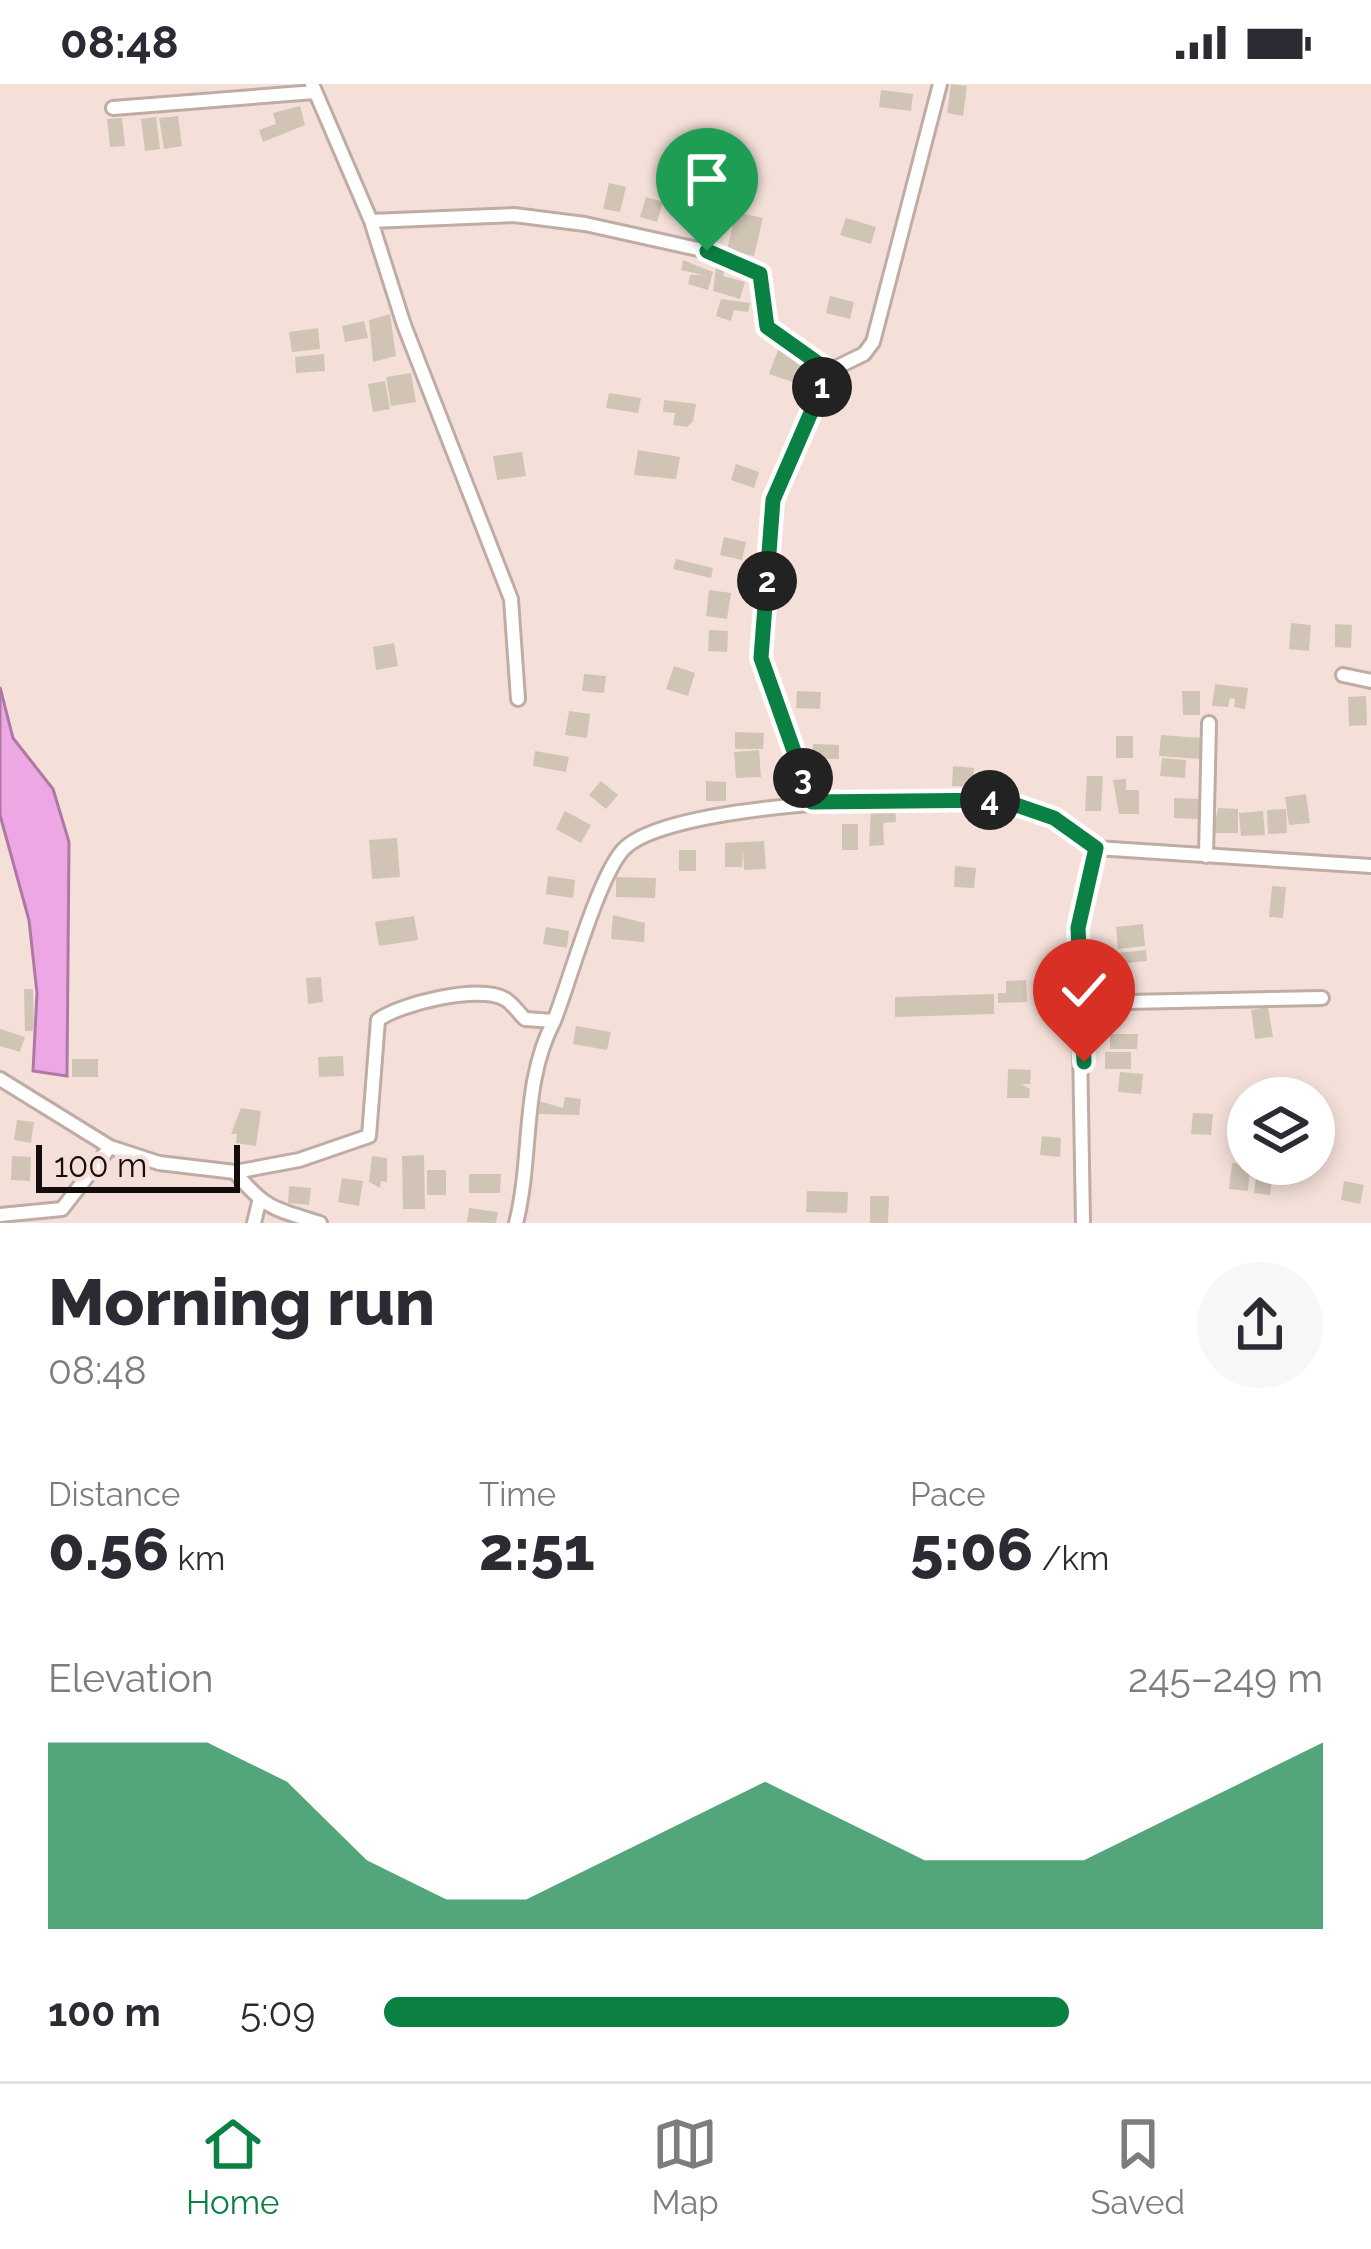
<!DOCTYPE html>
<meta charset="utf-8">
<style>
:root{--surface:#fff;--page:#f7f7f7;--text:#2b2b33;--muted:#7c7c81;--line:#e1e1e2;--accent:#0b8043}
body{margin:0;font-family:Raleway,sans-serif;background:var(--page);color:var(--text);height:100vh;display:flex;flex-direction:column;font-size:45px;white-space:nowrap}
*{box-sizing:border-box;margin:0}
p{font-size:39px;color:var(--muted)}
.icon{flex:none;width:66px;height:66px;fill:none;stroke:currentColor;stroke-width:2;stroke-linecap:round;stroke-linejoin:round}
.map{position:relative;height:1139px;overflow:hidden}
.side{display:flex;flex-direction:column;background:var(--surface);flex:1}
.side>*{flex:none}
.fabs{position:absolute;left:1227px;top:993px;display:grid;gap:24px}
.fabs a{display:grid;place-items:center;width:108px;height:108px;border-radius:50%;background:var(--surface);box-shadow:0 6px 18px #0003;font-size:60px}
.scale{position:absolute;left:36px;bottom:30px;width:204px;box-sizing:border-box;padding-left:12px;border:6px solid #140d0b;border-top:0;font-size:33px;line-height:42px;white-space:nowrap;color:#140d0b;-webkit-text-stroke:9px #f4e0d9;paint-order:stroke}
.pin{position:absolute;display:grid;place-items:center;width:102px;height:102px;color:#fff;margin:-123px -51px;border-radius:50% 50% 50% 0;rotate:-45deg;box-shadow:0 0 12px #0007}
.pin .icon{rotate:45deg}
.km{position:absolute;width:60px;height:60px;margin:-30px;border-radius:50%;background:#222;color:#fff;font-size:33px;line-height:60px;text-align:center}
.round{display:grid;place-items:center;flex:none;width:126px;height:126px;border-radius:63px;background:var(--page)}
.overview{display:flex;align-items:center;justify-content:space-between;height:204px;padding:0 48px}
h1{font-size:66px;font-weight:800;line-height:90px}
.stats{display:grid;grid-template-columns:repeat(3,1fr);gap:18px;height:204px;padding:12px 48px}
.stats div{display:grid;align-content:center}
.stats b{font-size:60px;font-weight:800}
.stats small{font-size:33px;font-weight:400}
.stats p{font-size:33px}
.chart{height:336px;padding:24px 48px}
.chart p{display:flex;justify-content:space-between}
.chart svg{width:100%;height:216px;margin-top:12px;fill:var(--accent);opacity:.7}
ul{padding:0 48px;list-style:none;font-size:39px}
li{display:grid;grid-template-columns:192px 144px 1fr;align-items:center;height:90px}
li i{height:30px;border-radius:15px;background:var(--accent)}
.status{display:flex;justify-content:space-between;align-items:center;height:84px;padding:0 60px;background:var(--surface);direction:ltr}
.status svg{height:33px;fill:currentColor}
.tabs{display:flex;justify-content:space-around;align-items:center;height:168px;border-top:3px solid var(--line);background:var(--surface);font-size:33px;color:var(--muted)}
.tabs a{display:grid;justify-items:center;gap:6px}
.tabs .current{color:var(--accent)}
.map>svg:first-child{display:block}
.water{fill:#eea7e5;stroke:#ad79a4;stroke-width:3}
.building{fill:#d0c4b5}
.lines{fill:none;stroke-linecap:round;stroke-linejoin:round}
.minor-casing{stroke:#bfaca5;stroke-width:18}
.minor{stroke:#fff;stroke-width:12}
.route-casing{stroke:#fff;stroke-width:24}
.route{stroke:#0b8043;stroke-width:15}
</style>
<div class="status"><b>08:48</b><svg viewBox="0 0 49 12"><path d="M0 12V9h3v3zM5 12V6h3v6zM10 12V3h3v9zM15 12V0h3v12zM26 1h20v11H26zM47 4h2v5h-2z"/></svg></div>
<div class="map">
<svg width="1371" height="1139" viewBox="0 0 1371 1139">
<rect width="100%" height="100%" fill="#f4e0d9"/>
<path class="water" d="M0 603 13 654 53 705 69 758 67 992 33 987 37 909 29 836 0 731Z"/>
<path class="building" d="M951 0 967 2 963 32 947 29Z
M881 6 913 10 911 27 879 23Z
M300 22 305 41 263 58 259 46 276 40 273 29Z
M178 32 182 62 164 65 159 34Z
M156 33 160 65 145 67 141 35Z
M122 34 125 62 110 63 107 35Z
M609 99 626 103 620 128 603 125Z
M646 113 663 118 657 138 640 133Z
M736 128 763 134 754 172 727 166Z
M846 134 876 143 871 160 840 151Z
M683 176 713 188 708 206 688 200 690 191H703L681 186Z
M716 183 725 185 723 192 745 198 740 215 713 207Z
M830 212 854 218 850 235 826 229Z
M721 215 750 219 748 228 734 226 731 237 716 232Z
M390 230 396 272 373 278 369 236Z
M364 237 368 254 345 258 342 242Z
M318 244 320 265 292 268 289 248Z
M778 266 807 277 799 300 769 290Z
M324 270 325 287 296 289 295 273Z
M411 289 416 318 391 322 386 293Z
M385 297 390 325 373 328 368 300Z
M609 309 641 314 638 329 606 324Z
M664 316 696 320 693 337 687 343 673 341 675 329 663 328Z
M638 366 680 373 676 395 634 391Z
M522 368 526 392 497 396 493 372Z
M736 380 759 388 754 404 731 396Z
M724 453 746 458 742 476 720 471Z
M676 475 713 484 711 494 673 485Z
M709 506 731 509 727 535 706 532Z
M1291 539 1311 541 1309 567 1289 565Z
M1335 540 1352 541 1351 564 1335 563Z
M709 546 728 547 727 568 708 567Z
M394 559 398 582 376 586 373 563Z
M674 582 695 589 688 612 666 605Z
M584 590 606 592 604 609 582 607Z
M1215 600 1248 604 1245 625 1234 623 1235 615 1230 614 1228 623 1212 622Z
M797 607 821 608 820 625 796 624Z
M1182 607H1200V631H1183Z
M1366 612 1367 641 1349 642 1348 613Z
M569 627 590 630 587 654 565 651Z
M735 648 764 649 763 665H735Z
M1161 651 1202 654 1200 675 1159 672Z
M1116 652H1133V674H1116Z
M813 660 839 661V675H812Z
M759 666 761 693 736 694 734 668Z
M535 667 569 673 566 688 533 682Z
M1162 674 1186 676 1185 694 1160 692Z
M953 682 974 684 973 703 952 702Z
M1087 692H1103L1101 727H1085Z
M1126 695V706H1139V730H1119L1113 696Z
M601 697 618 711 606 725 589 711Z
M706 697 726 698V717H706Z
M1306 710 1310 739 1289 741 1285 713Z
M1174 714 1199 715V735L1174 734Z
M895 723 896 738 883 739 884 761 869 762 871 724Z
M1218 724 1238 725V749H1213Z
M1286 725 1287 749 1268 750 1267 726Z
M565 727 591 741 581 759 556 745Z
M1263 727 1265 751 1241 752 1239 729Z
M842 740H858V766H842Z
M397 754 400 793 372 795 369 756Z
M764 757 766 785 744 786 743 766 742 783H725V759Z
M679 766H696V787H679Z
M955 782 976 784 974 804 954 803Z
M548 792 575 796 573 814 546 810Z
M616 793 656 794 655 814 616 813Z
M1272 802 1286 803 1283 834 1269 833Z
M613 831 645 839 644 858 611 855Z
M414 832 418 856 379 862 375 838Z
M1143 840 1145 862 1118 865 1116 843Z
M546 843 569 847 567 864 543 860Z
M1146 866 1147 877 1089 883 1088 872Z
M321 893 323 918 308 920 306 894Z
M1026 896 1027 918 998 919V909H1006V897Z
M24 905H33L34 947H25Z
M994 910V930L895 933V913Z
M1268 923 1273 953 1255 955 1251 926Z
M576 942 611 948 607 966 573 960Z
M0 945 25 953 20 968 0 962Z
M1110 950H1138L1137 965H1110Z
M1105 968H1131V985H1105Z
M343 972 344 992 319 993 318 973Z
M72 975H98V993H72Z
M1008 985 1031 986 1030 1000H1021L1030 1005 1029 1014H1007Z
M1120 988 1143 990 1141 1010 1118 1008Z
M565 1013 581 1015 579 1031 539 1030V1017L563 1024Z
M241 1024 261 1027 256 1062 236 1059 237 1050H231Z
M1193 1029 1213 1030 1211 1051 1191 1050Z
M17 1036 34 1038 31 1059 14 1056Z
M1042 1052 1061 1054 1060 1073 1040 1071Z
M424 1071 425 1125H403L402 1072Z
M12 1072 31 1073 30 1097 11 1096Z
M372 1072 387 1074V1098L381 1097 380 1104 369 1098Z
M1232 1079 1250 1081 1248 1107 1229 1105Z
M1258 1080H1274L1270 1111 1254 1109Z
M427 1086H446V1111H427Z
M469 1090H501L500 1109H469Z
M342 1094 363 1097 359 1122 338 1118Z
M1344 1097 1364 1101 1360 1120 1341 1116Z
M289 1102 311 1104 309 1121 288 1119Z
M807 1107 848 1108 847 1129 806 1128Z
M870 1112H889L888 1139H870Z
M469 1124 498 1128 496 1139 467 1138Z"/>
<g class="lines">
<defs>
<path id="minor" d="M312 0 371 137 514 131 585 140 707 167 760 191 767 243 829 287
M113 24 315 8
M371 137 404 241 511 515 518 615
M1343 591 1371 597
M812 718 761 574 773 416 829 287 864 270 873 258 940 0
M1096 764 1371 782
M1206 772 1209 639
M1078 919 1322 914
M0 995 110 1063 159 1079 235 1088C266 1126 275 1125 320 1139
M235 1088 299 1076 369 1052 378 936C399 920 479 900 505 915 512 919 519 929 525 935L554 937C570 896 597 797 622 767 663 718 932 710 998 716 1035 720 1067 744 1096 764L1078 844 1083 1139
M0 1131 62 1125 110 1063
M254 1139 259 1118
M516 1139C533 1072 521 999 554 937"/>
</defs>
<use href="#minor" class="minor-casing"/>
<use href="#minor" class="minor"/>
</g>
<g class="lines">
<defs>
<path id="route" d="M707 167 760 190 767 243 829 287 773 416 761 574 812 718 1002 716 1054 734 1096 764 1078 844 1084 978"/>
</defs>
<use href="#route" class="route-casing"/>
<use href="#route" class="route"/>
</g>
</svg>
<div class="fabs">
<a><svg class="icon" aria-label="layers" viewBox="0 0 24 24"><path d="M12 4l9 5-9 5-9-5zM3 14l9 5 9-5"/></svg></a>
</div>
<div class="scale">100 m</div>
<div class="pin" style="left:707px;top:167px;background:#1e9e55"><svg class="icon" aria-label="arrive" viewBox="0 0 24 24"><path d="M6 21V4h12l-3 4 3 4H6"/></svg></div>
<div class="pin" style="left:1084px;top:978px;background:#d93025"><svg class="icon" aria-label="check" viewBox="0 0 24 24"><path d="M5 12l5 5 9-10"/></svg></div>
<b class="km" style="left:822px;top:303px">1</b>
<b class="km" style="left:767px;top:497px">2</b>
<b class="km" style="left:803px;top:694px">3</b>
<b class="km" style="left:990px;top:716px">4</b>
</div>
<section class="side">
<div class="overview"><div><h1>Morning run</h1><p>08:48</p></div><a class="round"><svg class="icon" aria-label="share" viewBox="0 0 24 24"><path d="M12 15V3M7 8l5-5 5 5M5 13v7h14v-7"/></svg></a></div>
<div class="stats">
<div><p>Distance</p><b>0.56<small> km</small></b></div>
<div><p>Time</p><b>2:51</b></div>
<div><p>Pace</p><b>5:06<small> /km</small></b></div>
</div>
<div class="chart"><p><span>Elevation</span>245–249 m</p>
<svg viewBox="0 0 160 44" preserveAspectRatio="none"><path d="M0 44V6L10 6L20 6L30 14L40 30L50 38L60 38L70 30L80 22L90 14L100 22L110 30L120 30L130 30L140 22L150 14L160 6V44z"/></svg>
</div>
<ul>
<li><b>100 m</b>5:09<i style="width:73%"></i></li>
</ul>
</section>
<nav class="tabs">
<a class="current"><svg class="icon" aria-label="home" viewBox="0 0 24 24"><path d="M3 11l9-7 9 7M6 9v11h12V9"/></svg>Home</a>
<a><svg class="icon" aria-label="map" viewBox="0 0 24 24"><path d="M3 6l6-2 6 2 6-2v14l-6 2-6-2-6 2zM9 4v14M15 6v14"/></svg>Map</a>
<a><svg class="icon" aria-label="saved" viewBox="0 0 24 24"><path d="M7 4h10v16l-5-4-5 4z"/></svg>Saved</a>
</nav>
